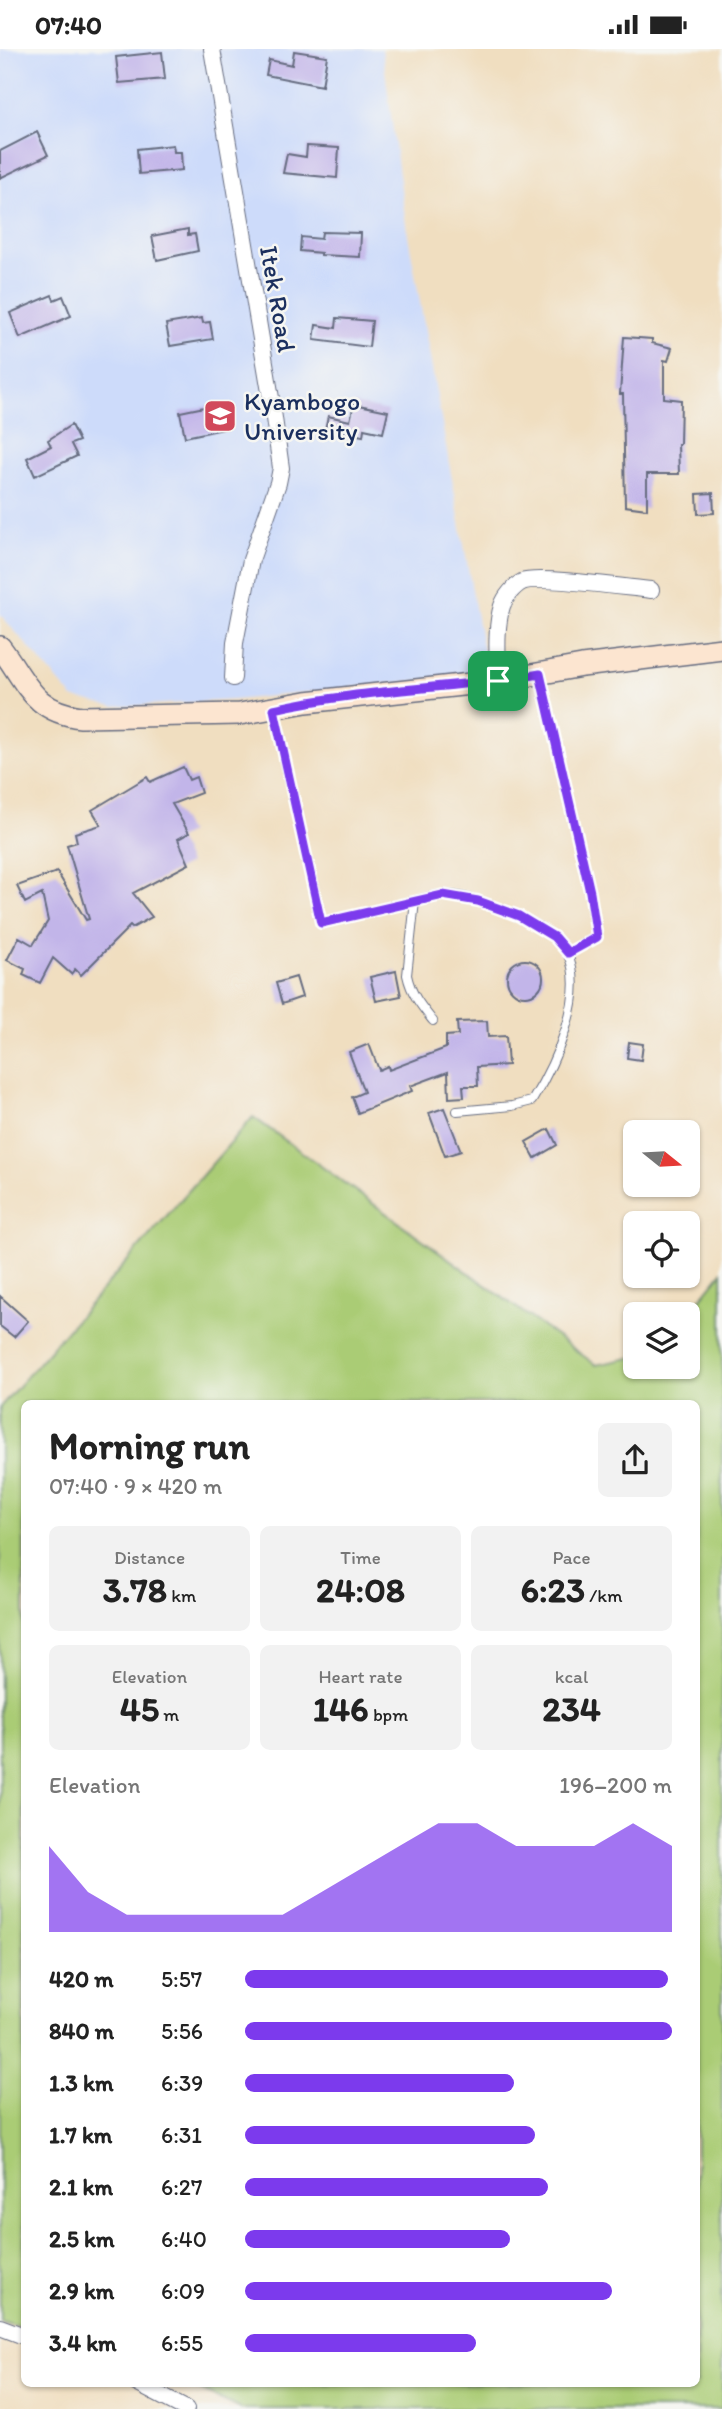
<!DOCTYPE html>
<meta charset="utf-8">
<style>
:root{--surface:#fff;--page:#f2f2f2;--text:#222;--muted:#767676;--accent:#7c3aed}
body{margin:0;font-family:Itim,sans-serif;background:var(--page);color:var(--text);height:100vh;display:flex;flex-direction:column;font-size:26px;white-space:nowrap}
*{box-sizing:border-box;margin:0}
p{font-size:23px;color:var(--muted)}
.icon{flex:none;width:38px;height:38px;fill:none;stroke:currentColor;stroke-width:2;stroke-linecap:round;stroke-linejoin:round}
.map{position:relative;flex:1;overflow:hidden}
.sheet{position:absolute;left:21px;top:1351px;width:679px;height:987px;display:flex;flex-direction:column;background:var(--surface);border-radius:10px;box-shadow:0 2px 5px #0004}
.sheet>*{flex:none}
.needle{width:46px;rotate:108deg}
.fabs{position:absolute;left:623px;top:1071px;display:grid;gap:14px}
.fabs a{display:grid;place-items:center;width:77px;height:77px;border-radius:10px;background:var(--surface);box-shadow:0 2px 5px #0004;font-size:35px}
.pin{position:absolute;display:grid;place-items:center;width:60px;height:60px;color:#fff;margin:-30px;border-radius:14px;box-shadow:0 4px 10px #0006}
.round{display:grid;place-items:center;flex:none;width:74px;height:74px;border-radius:10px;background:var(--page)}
.summary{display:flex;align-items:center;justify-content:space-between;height:119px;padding:0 28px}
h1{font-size:38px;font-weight:700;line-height:52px}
.stats{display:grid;grid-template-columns:repeat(3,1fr);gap:10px;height:119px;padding:7px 28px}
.stats div{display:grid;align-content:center;border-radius:10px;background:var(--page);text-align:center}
.stats b{font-size:35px;font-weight:700}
.stats small{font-size:19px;font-weight:400}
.stats p{font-size:19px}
.chart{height:196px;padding:14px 28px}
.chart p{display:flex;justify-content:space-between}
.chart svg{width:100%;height:126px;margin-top:7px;fill:var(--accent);opacity:.7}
ul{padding:0 28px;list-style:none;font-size:23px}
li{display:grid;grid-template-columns:112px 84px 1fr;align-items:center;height:52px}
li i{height:18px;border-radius:9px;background:var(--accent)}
.status{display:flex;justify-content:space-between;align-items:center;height:49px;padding:0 35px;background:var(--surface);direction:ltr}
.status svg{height:19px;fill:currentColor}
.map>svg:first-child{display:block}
.built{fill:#cddbfa}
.green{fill:#aacc74;stroke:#627e69;stroke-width:2}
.building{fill:#c2b5e9}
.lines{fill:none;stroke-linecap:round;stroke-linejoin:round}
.lane-casing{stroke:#666c80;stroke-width:10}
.street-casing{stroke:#666c80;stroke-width:18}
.secondary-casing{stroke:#666c80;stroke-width:24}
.lane{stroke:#fff;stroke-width:8}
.street{stroke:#fff;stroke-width:16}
.secondary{stroke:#fce5d0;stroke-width:21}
.route-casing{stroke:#fff;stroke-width:14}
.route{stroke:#7c3aed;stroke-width:9}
.labels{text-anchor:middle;stroke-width:5;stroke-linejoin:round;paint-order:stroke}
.street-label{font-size:26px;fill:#1b2f5e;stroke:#f6f6f2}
.poi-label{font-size:26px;fill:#1b2f5e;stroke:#f6f6f2;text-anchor:start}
</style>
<div class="status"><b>07:40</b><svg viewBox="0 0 49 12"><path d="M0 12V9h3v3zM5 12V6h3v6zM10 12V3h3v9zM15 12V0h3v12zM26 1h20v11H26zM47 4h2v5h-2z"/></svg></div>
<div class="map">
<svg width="722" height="2360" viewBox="0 0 722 2360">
<rect width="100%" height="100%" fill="#f6f6f2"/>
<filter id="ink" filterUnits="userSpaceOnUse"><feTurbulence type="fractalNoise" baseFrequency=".0143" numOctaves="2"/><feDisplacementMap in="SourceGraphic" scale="14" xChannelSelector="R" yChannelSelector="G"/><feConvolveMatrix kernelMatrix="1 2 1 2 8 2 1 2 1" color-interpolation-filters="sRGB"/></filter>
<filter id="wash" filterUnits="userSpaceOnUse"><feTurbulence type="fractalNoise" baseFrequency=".00686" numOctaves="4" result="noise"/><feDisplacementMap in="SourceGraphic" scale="28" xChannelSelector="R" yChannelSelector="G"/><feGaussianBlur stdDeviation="1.57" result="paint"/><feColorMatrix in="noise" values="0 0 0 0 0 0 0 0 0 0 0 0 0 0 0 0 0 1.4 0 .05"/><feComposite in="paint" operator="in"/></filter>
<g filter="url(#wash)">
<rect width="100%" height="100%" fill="#f0dec0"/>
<path class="built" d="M0 0H382L405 170 487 624 235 651 114 658 73 649 0 565Z"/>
<path class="green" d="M253 1068 596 1316 635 1308V1318H688V1265L722 1223V2360H241L188 2335 696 2334V1354H24V2278L0 2272V1358Z"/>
<g id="blocks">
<path class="building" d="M294 2 327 7 322 37 266 26 269 11 292 16Z
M162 3 165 30 119 34 116 8Z
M37 83 48 106 0 129V102Z
M173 96 174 103H181L182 121 139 125 137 100Z
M307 97 339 99 337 129 283 124 287 105 306 108Z
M188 180V186L195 185 198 202 157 211 152 187Z
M322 183 361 184 360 208 321 206V204L300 202 301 188 321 190Z
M52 246 54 251 63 247 71 267 20 289 10 264Z
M202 269 203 274 210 273 213 290 170 297 166 275Z
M337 269 372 272 369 298 314 291 316 276 336 279Z
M624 288 652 290V294L672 299 668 312 664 311V349L681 351 680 395H678L679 425H647V460L625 457 623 345H620Z
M219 355 220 363 225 362 228 379 185 388 180 363Z
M354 355 388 362 383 384 364 380 363 387 325 380 328 367 350 372Z
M71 376 79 392 71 395 77 407 35 427 27 409 51 397 48 391Z
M713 444 714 464 698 465 697 445Z
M183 718 189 731 196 728 201 744 172 755 189 784 178 790 189 815 133 844 152 868 132 879 130 877 81 926 75 920 71 925 53 909 40 934 23 926 25 920 7 911 19 888 33 896 48 872 42 845 25 854 17 837 57 823 86 871 89 870 67 796 77 793 75 784 101 776 92 761 147 728 150 733Z
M507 929a18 18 0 1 1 36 0a18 18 0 1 1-36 0Z
M396 922 401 947 376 952 370 928Z
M296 928 302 948 282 955 276 934Z
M487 972 488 988 506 987 508 1016 477 1018 478 1037H463L464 1048 449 1049 448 1023 410 1037 412 1042 358 1064 352 1048 364 1043 349 1003 369 995 379 1021 388 1017 389 1021 446 999V987L458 986 457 973Z
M629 993 643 995 641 1011 627 1009Z
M444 1059 461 1102 445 1107 429 1064Z
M549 1080 557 1096 535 1109 526 1093Z
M0 1247 28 1272 14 1288 0 1277Z"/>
</g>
</g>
<g filter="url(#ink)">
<use href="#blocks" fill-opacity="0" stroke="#666c80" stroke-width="2"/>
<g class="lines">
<defs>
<path id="lane" d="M540 627 590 843 597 888 568 904
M274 660 321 874C349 867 377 861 405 854 416 852 429 847 441 846 463 844 488 856 508 863 528 871 559 885 568 906 587 947 554 1016 532 1052L512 1057 457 1062
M415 852 407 926C411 945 421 957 433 972"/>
<path id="street" d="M212 0 272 355 281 419 278 434 251 511 235 594 233 629
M498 632C498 609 495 579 502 557 505 548 514 537 522 533 537 526 629 539 651 541
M0 2278 24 2287
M136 2334 186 2360"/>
<path id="secondary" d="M0 598C27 633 32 662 81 668L240 665 306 653 498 632 582 617 722 600"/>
</defs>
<use href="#lane" class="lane-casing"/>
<use href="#street" class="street-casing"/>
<use href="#secondary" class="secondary-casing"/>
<use href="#lane" class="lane"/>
<use href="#street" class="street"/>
<use href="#secondary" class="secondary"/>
</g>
</g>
<g class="lines" filter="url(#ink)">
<defs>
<path id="route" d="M540 625 590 843 597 888 568 904 554 888 519 867 478 852 443 846 321 874 274 660C361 640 452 640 540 625Z"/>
</defs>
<use href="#route" class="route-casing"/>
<use href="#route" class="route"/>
</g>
<defs>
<symbol id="university-square" viewBox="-11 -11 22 22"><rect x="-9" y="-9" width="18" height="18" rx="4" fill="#d1495b" stroke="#f6f6f2"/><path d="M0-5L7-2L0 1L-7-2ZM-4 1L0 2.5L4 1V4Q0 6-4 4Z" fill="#fff"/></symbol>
</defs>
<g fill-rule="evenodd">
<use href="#university-square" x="201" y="348" width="38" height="38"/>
</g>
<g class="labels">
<g class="street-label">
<text transform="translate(278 250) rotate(80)" y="9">Itek Road</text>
</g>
<g class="poi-label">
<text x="244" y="361">Kyambogo<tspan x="244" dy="30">University</tspan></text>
</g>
</g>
</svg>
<div class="fabs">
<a><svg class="needle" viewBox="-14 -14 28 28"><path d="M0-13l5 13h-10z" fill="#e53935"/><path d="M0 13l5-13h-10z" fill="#767676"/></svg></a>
<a><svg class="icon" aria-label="locate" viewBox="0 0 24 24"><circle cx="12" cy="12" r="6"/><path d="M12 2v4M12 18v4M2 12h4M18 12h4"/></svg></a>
<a><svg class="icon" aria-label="layers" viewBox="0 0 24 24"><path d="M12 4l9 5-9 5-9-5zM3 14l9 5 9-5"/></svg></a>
</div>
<div class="pin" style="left:498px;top:632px;background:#1e9e55"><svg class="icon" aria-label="arrive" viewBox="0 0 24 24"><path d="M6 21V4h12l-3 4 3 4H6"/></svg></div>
<section class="sheet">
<div class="summary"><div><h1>Morning run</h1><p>07:40 · 9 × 420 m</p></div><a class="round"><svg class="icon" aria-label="share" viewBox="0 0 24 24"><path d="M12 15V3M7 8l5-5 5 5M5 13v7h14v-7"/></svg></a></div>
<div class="stats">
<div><p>Distance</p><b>3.78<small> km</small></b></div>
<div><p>Time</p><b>24:08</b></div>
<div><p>Pace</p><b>6:23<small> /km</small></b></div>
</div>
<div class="stats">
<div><p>Elevation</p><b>45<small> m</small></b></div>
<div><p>Heart rate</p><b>146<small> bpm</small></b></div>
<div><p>kcal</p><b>234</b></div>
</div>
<div class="chart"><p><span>Elevation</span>196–200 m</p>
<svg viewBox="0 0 160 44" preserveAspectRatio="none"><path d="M0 44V14L10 30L20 38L30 38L40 38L50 38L60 38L70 30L80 22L90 14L100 6L110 6L120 14L130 14L140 14L150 6L160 14V44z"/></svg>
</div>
<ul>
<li><b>420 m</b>5:57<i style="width:99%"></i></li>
<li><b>840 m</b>5:56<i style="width:100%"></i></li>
<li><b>1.3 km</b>6:39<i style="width:63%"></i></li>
<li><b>1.7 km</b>6:31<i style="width:68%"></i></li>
<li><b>2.1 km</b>6:27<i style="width:71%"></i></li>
<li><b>2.5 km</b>6:40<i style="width:62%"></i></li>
<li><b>2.9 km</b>6:09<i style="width:86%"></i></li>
<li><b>3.4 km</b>6:55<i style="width:54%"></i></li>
</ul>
</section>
</div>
